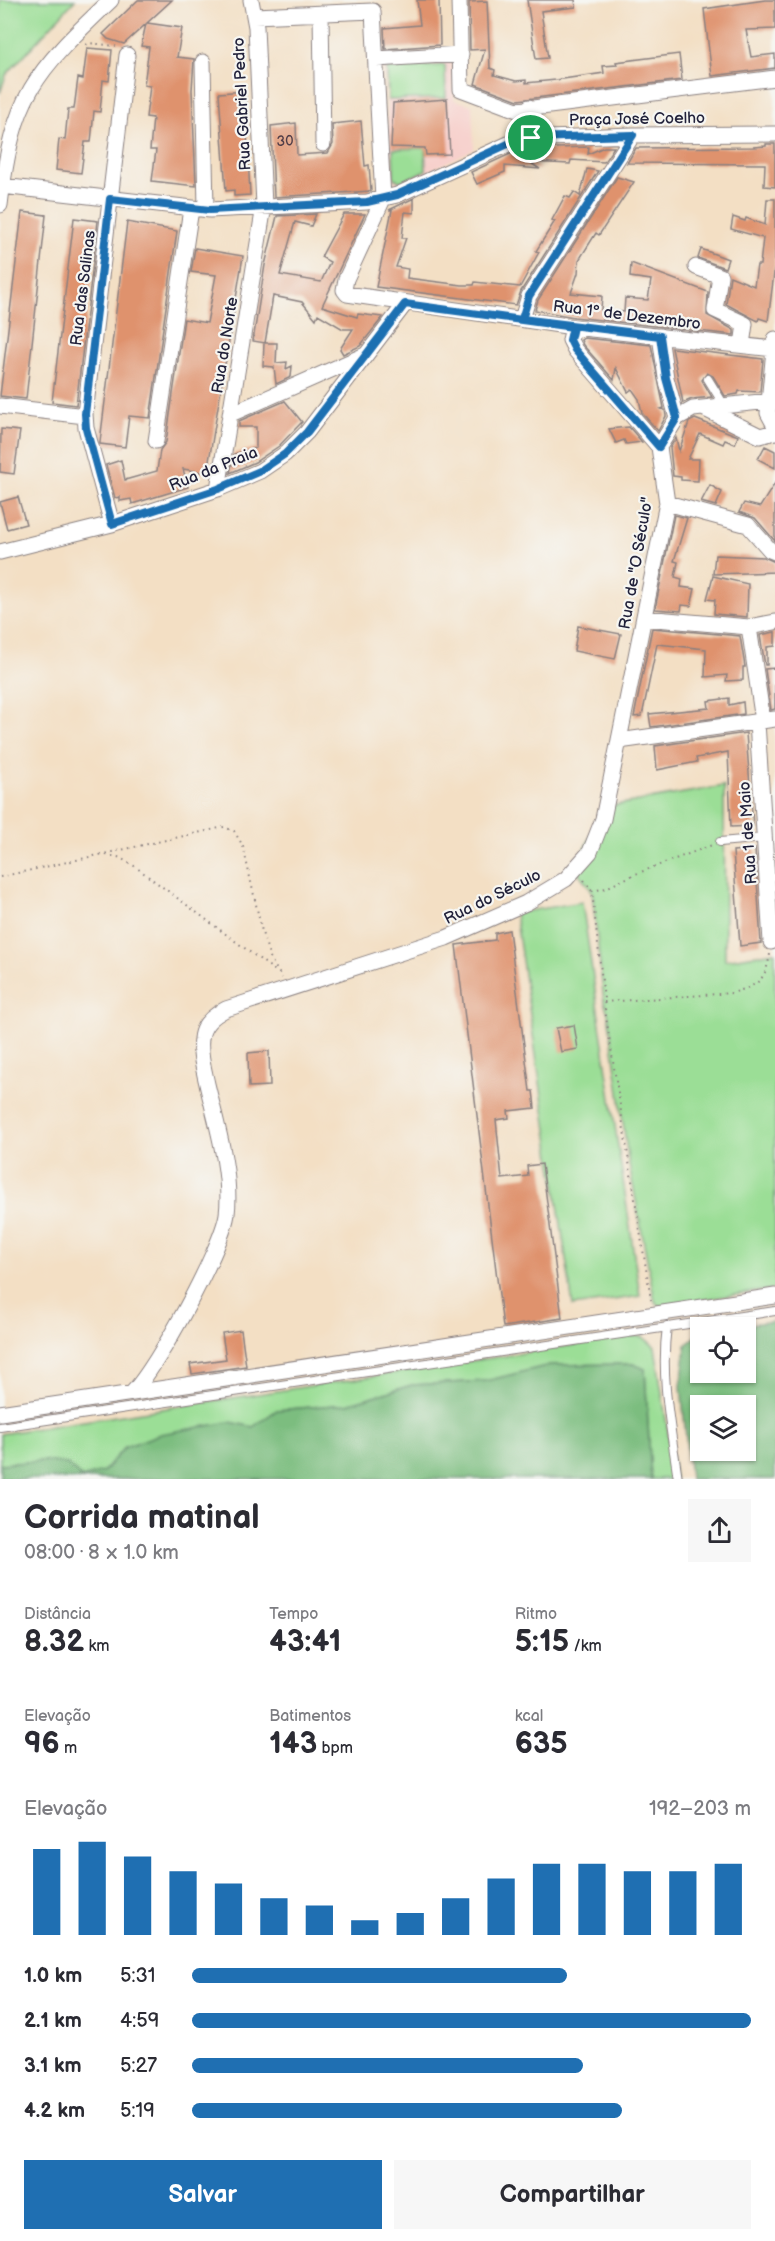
<!DOCTYPE html>
<html lang="pt">
<meta charset="utf-8">
<style>
:root{--surface:#fff;--page:#f7f7f7;--text:#2b2b33;--muted:#7c7c81;--accent:#1f6fb2}
body{margin:0;font-family:"Balsamiq Sans",sans-serif;background:var(--page);color:var(--text);height:100vh;display:flex;flex-direction:column;font-size:22px;white-space:nowrap}
*{box-sizing:border-box;margin:0}
p{font-size:20px;color:var(--muted)}
.icon{flex:none;width:33px;height:33px;fill:none;stroke:currentColor;stroke-width:2;stroke-linecap:round;stroke-linejoin:round}
.map{position:relative;height:1479px;overflow:hidden}
.details{display:flex;flex-direction:column;background:var(--surface);flex:1}
.details>*{flex:none}
.controls{position:absolute;left:690px;top:1317px;display:grid;gap:12px}
.controls a{display:grid;place-items:center;width:66px;height:66px;border-radius:0px;background:var(--surface);box-shadow:0 2px 4px #0004;font-size:30px}
.pin{position:absolute;display:grid;place-items:center;width:51px;height:51px;color:#fff;margin:-26px;border:3px solid #fff;border-radius:50%;box-shadow:0 2px 6px #0007}
.round{display:grid;place-items:center;flex:none;width:63px;height:63px;border-radius:0px;background:var(--page)}
.head{display:flex;align-items:center;justify-content:space-between;height:102px;padding:0 24px}
h1{font-size:33px;font-weight:700;line-height:45px}
.figures{display:grid;grid-template-columns:repeat(3,1fr);gap:9px;height:102px;padding:6px 24px}
.figures div{display:grid;align-content:center}
.figures b{font-size:30px;font-weight:700}
.figures small{font-size:16px;font-weight:400}
.figures p{font-size:16px}
.chart{height:168px;padding:12px 24px}
.chart p{display:flex;justify-content:space-between}
.chart svg{width:100%;height:108px;margin-top:6px;stroke:var(--accent);stroke-width:6}
.action{display:flex;gap:12px;margin-top:auto;padding:12px 24px}
.action a{flex:1;height:69px;border-radius:0px;background:var(--accent);color:#fff;font-size:24px;font-weight:700;line-height:69px;text-align:center}
.action a+a{background:var(--page);color:var(--text)}
ul{padding:0 24px;list-style:none;font-size:20px}
li{display:grid;grid-template-columns:96px 72px 1fr;align-items:center;height:45px}
li i{height:15px;border-radius:8px;background:var(--accent)}
.map>svg:first-child{display:block}
.built{fill:#f7d0cc}
.green{fill:#9bde96;stroke:#5e8068;stroke-width:1.5}
.forest{fill:#7cbd7f;stroke:#4f705d;stroke-width:1.5;fill-rule:evenodd}
.building{fill:#df926d}
.lines{fill:none;stroke-linecap:round;stroke-linejoin:round}
.lane-casing{stroke:#8a8080;stroke-width:10}
.street-casing{stroke:#8a8080;stroke-width:17}
.path{stroke:#8a8080;stroke-width:2;stroke-dasharray:1.5 4.5;stroke-linecap:butt}
.lane{stroke:#fff;stroke-width:8}
.street{stroke:#fff;stroke-width:15}
.route-casing{stroke:#fff;stroke-width:12}
.route{stroke:#1f6fb2;stroke-width:8}
.labels{text-anchor:middle;stroke-width:4.5;stroke-linejoin:round;paint-order:stroke}
.number-label{font-size:14px;fill:#513e48}
.street-label{font-size:16px;fill:#22223b;stroke:#f6f6f2}
</style>
<div class="map">
<svg width="775" height="1479" viewBox="0 0 775 1479">
<rect width="100%" height="100%" fill="#f6f6f2"/>
<filter id="ink" filterUnits="userSpaceOnUse"><feTurbulence type="fractalNoise" baseFrequency=".0167" numOctaves="2"/><feDisplacementMap in="SourceGraphic" scale="12" xChannelSelector="R" yChannelSelector="G"/><feConvolveMatrix kernelMatrix="1 2 1 2 8 2 1 2 1" color-interpolation-filters="sRGB"/></filter>
<filter id="wash" filterUnits="userSpaceOnUse"><feTurbulence type="fractalNoise" baseFrequency=".008" numOctaves="4" result="noise"/><feDisplacementMap in="SourceGraphic" scale="24" xChannelSelector="R" yChannelSelector="G"/><feGaussianBlur stdDeviation="1.35" result="paint"/><feColorMatrix in="noise" values="0 0 0 0 0 0 0 0 0 0 0 0 0 0 0 0 0 1.4 0 .05"/><feComposite in="paint" operator="in"/></filter>
<g filter="url(#wash)">
<rect width="100%" height="100%" fill="#f3dfc4"/>
<path class="built" d="M451 62 454 100 472 105 474 149 400 185 392 179 384 64Z"/>
<path class="green" d="M0 0H75L6 75 0 93Z
M445 65 446 98 388 100 387 68Z
M425 148 426 170 401 182 394 178 393 149Z
M724 786 725 960 775 952V1289L660 1306 655 1302 628 1159 608 1013 604 1002 592 891 575 868 605 807Z
M582 902 640 1296 573 1306 515 913Z
M633 1336 643 1337 655 1347 675 1479H651L645 1369 633 1364 550 1365 487 1381 412 1385 347 1404 277 1410 253 1427 230 1422 125 1447 103 1472 82 1478 45 1461 0 1464V1434Z"/>
<path class="forest" d="M775 1321V1479H690L681 1386 686 1345 700 1333V1372H746V1328L727 1327ZM700 1406H746V1450H700Z
M633 1364 645 1369 651 1479H0V1464L45 1461 67 1464 82 1478 103 1472 125 1447 160 1434 230 1422 253 1427 277 1410 347 1404 412 1385 486 1381 550 1365Z"/>
<g id="blocks">
<path class="building" d="M138 0H172L147 23 182 28 177 57 194 59 192 90 196 186 152 181 156 150H150L153 118 146 117 150 86 144 85 149 47 141 46 146 24 124 44 108 39 103 34Z
M417 0H439L440 45 385 49 384 28 420 25Z
M527 0H575L576 7 541 11 548 58 536 59Z
M765 0H775V29L746 30 751 57 775 54V68L712 76 704 9Z
M487 1 490 68 495 70 494 75 516 81 526 80V83L556 80 604 73 603 66 617 65 616 62 679 54 682 80 518 100 475 84 485 49 470 50 469 2Z
M87 48 112 50 109 81 103 80 100 112 94 111 91 142H85L81 173 56 170 59 139 65 140 68 109H74L78 78 83 79Z
M245 91 250 195 234 196V190L226 191 219 93Z
M447 99 450 154 426 155 425 148 391 147 393 103Z
M361 121 365 166 369 165 371 191 274 197 271 126 296 123 297 155 328 153 333 144 332 124Z
M766 144H775V187L764 186 765 164 627 163 636 148 753 147 766 146Z
M589 147 588 154 604 147H614L604 162 571 160 570 164 529 162 540 169 505 166V172L477 184 471 172 521 149Z
M587 169 598 171 521 291 516 305 376 287 392 210H389L414 198V213L405 212 402 238H406L396 267 408 269 407 278 462 285H474L475 282 520 287 539 252 536 251 555 221 552 220 565 196 570 198 574 192 580 196Z
M617 177 634 182 599 235 596 233 579 260 578 273 571 293 602 296 601 310 624 312 625 298 648 300 651 280 630 277 631 263 708 292 707 315 734 330V335L574 317 535 310 538 300Z
M767 199H775V265L768 321 759 318 758 321 726 304 730 276 754 286 757 265H760L763 238 731 229 733 217 745 221 746 218 765 225Z
M22 212 46 215 26 399 0 396Z
M316 214 311 226 295 222 280 275 321 282 330 262 321 257 344 214H365L322 306 357 317 358 314 383 317 360 346 343 354 340 349 353 329H343L318 314 316 319 302 302 273 296 265 343 253 341 265 265 277 216Z
M74 218 98 221 76 405 52 402Z
M127 222 177 231 150 418 129 416 125 447 100 444V442Z
M195 248 243 256 207 473 183 469 188 487 132 504 131 499 120 501V497L115 498 106 465 121 460 125 480 157 471 160 450 166 442 184 319 207 323 216 275 191 272Z
M701 249 728 259 725 268 698 258Z
M584 338 651 345 664 408 661 409 665 410 666 416 658 431 642 413 639 399 632 389 628 392 616 368 614 380 583 345 581 340Z
M264 343H277L276 363 287 362 286 369 292 366 291 377 276 384 274 367 263 366Z
M672 348 763 359 760 392 739 391 738 394 725 396 713 376 707 373 702 380 712 397 692 399 683 403Z
M285 401 302 422 279 446 255 462 230 473 234 454 256 448V427H239V421Z
M695 419 738 436 735 444 725 440 723 444 700 434 688 459H699L698 481 681 480V477L673 476 670 447 676 438 679 451 689 422Z
M629 427 642 442 626 444 624 440 616 443 609 429Z
M1 429 20 431 14 474 0 472Z
M765 446 775 451V468L758 459Z
M775 483V541L755 518 739 512 744 503 760 507Z
M710 485 722 492 716 506 701 502Z
M18 497 26 524 7 529 0 502Z
M674 515 687 518 674 561 678 562 675 577 682 579 681 587 695 589 691 606 682 605 681 611 655 609Z
M715 555 764 557 775 562V572L713 574Z
M713 576 748 584 747 617 714 614 715 600 707 599Z
M578 626 621 634 615 659 574 651Z
M652 628 740 636 745 667H743V680L726 681 727 675 705 677 706 649 657 644 642 716 634 717Z
M775 632V646L767 647V665H765L760 635Z
M775 668V709L771 710 765 669Z
M729 698V705L743 702 744 714 651 727 649 714 709 708 708 701Z
M746 733 753 826 731 827 728 752 696 758 697 762 657 770 655 746Z
M755 849 761 943 740 946 733 851Z
M509 930 530 1091H533L535 1108 508 1111 509 1118 496 1120 502 1179 528 1176 527 1166 542 1164 562 1318 503 1327 456 945 495 940V933Z
M574 1025 578 1049 561 1052 556 1028Z
M269 1051 270 1086 249 1087 248 1053Z
M241 1330 246 1366 192 1374 190 1364 226 1359 222 1333Z"/>
</g>
</g>
<g filter="url(#ink)">
<use href="#blocks" fill-opacity="0" stroke="#8a8080" stroke-width="1.5"/>
<g class="lines">
<defs>
<path id="lane" d="M708 379 724 405
M720 842 765 838
M667 1326C660 1378 671 1428 678 1479
M0 1427 775 1311"/>
<path id="street" d="M459 0 461 89 517 110 775 78
M321 13 323 144
M254 16 373 11 383 199 346 279 344 290 347 294 573 327 774 349
M376 59 461 54
M203 62 206 209
M529 107 531 138
M2 186 210 210 367 202 397 195 519 139 633 135 775 134
M0 205C13 95 33 74 111 0
M696 267 720 276 715 310 745 324 742 345
M522 319 529 296 633 135
M573 327 570 340 575 350 659 447
M660 336 666 378 677 418
M775 339 768 413 775 426
M0 406 85 416
M705 409 760 436 775 432
M231 414 365 355
M156 441 191 209
M218 489 264 206 256 27 251 0
M667 503 748 525 770 550 775 552
M112 524 86 428 85 414 127 55
M0 552 112 524 218 489 260 471 285 454 307 432 405 304
M644 618 749 627 775 622
M749 627 763 721
M757 722 771 942
M619 741 775 719
M132 1393C157 1368 222 1248 227 1214 232 1174 216 1122 207 1084 204 1070 199 1053 201 1039 202 1024 214 1015 226 1009L446 938 526 903 566 879 590 852 603 819 667 503 659 447 677 418 693 409 770 401
M0 1413 775 1296"/>
</defs>
<use href="#lane" class="lane-casing"/>
<use href="#street" class="street-casing"/>
<path class="path" d="M86 45 89 43 116 46
M100 854 118 857 133 865 278 973
M0 877 224 827 234 831 243 846 263 936 271 960 282 978
M584 880 592 891 606 1017 651 1300
M592 891 606 888 633 875 712 845
M604 1002 732 993C758 985 765 982 770 954"/>
<use href="#lane" class="lane"/>
<use href="#street" class="street"/>
</g>
</g>
<g class="lines" filter="url(#ink)">
<defs>
<path id="route" d="M531 138 519 139 397 195 367 202 210 210 110 199 85 414 86 428 112 524 218 489 260 471 285 454 307 432 405 304 573 327 570 340 575 350 659 447 677 418 666 378 660 336 522 319 529 296 633 135 531 138"/>
</defs>
<use href="#route" class="route-casing"/>
<use href="#route" class="route"/>
</g>
<g class="labels">
<g class="number-label">
<text x="285" y="146">30</text>
</g>
<g class="street-label">
<text transform="translate(241 104) rotate(-93)" y="6">Rua Gabriel Pedro</text>
<text transform="translate(637 118) rotate(-1)" y="6">Praça José Coelho</text>
<text transform="translate(82 288) rotate(-83)" y="6">Rua das Salinas</text>
<text transform="translate(627 314) rotate(7)" y="6">Rua 1º de Dezembro</text>
<text transform="translate(224 345) rotate(-81)" y="6">Rua do Norte</text>
<text transform="translate(213 468) rotate(-22)" y="6">Rua da Praia</text>
<text transform="translate(635 563) rotate(-80)" y="6">Rua de "O Século"</text>
<text transform="translate(747 833) rotate(-94)" y="6">Rua 1 de Maio</text>
<text transform="translate(492 896) rotate(-26)" y="6">Rua do Século</text>
</g>
</g>
</svg>
<div class="controls">
<a><svg class="icon" aria-label="locate" viewBox="0 0 24 24"><circle cx="12" cy="12" r="6"/><path d="M12 2v4M12 18v4M2 12h4M18 12h4"/></svg></a>
<a><svg class="icon" aria-label="layers" viewBox="0 0 24 24"><path d="M12 4l9 5-9 5-9-5zM3 14l9 5 9-5"/></svg></a>
</div>
<div class="pin" style="left:531px;top:138px;background:#1e9e55"><svg class="icon" aria-label="arrive" viewBox="0 0 24 24"><path d="M6 21V4h12l-3 4 3 4H6"/></svg></div>
</div>
<section class="details">
<div class="head"><div><h1>Corrida matinal</h1><p>08:00 · 8 × 1.0 km</p></div><a class="round"><svg class="icon" aria-label="share" viewBox="0 0 24 24"><path d="M12 15V3M7 8l5-5 5 5M5 13v7h14v-7"/></svg></a></div>
<div class="figures">
<div><p>Distância</p><b>8.32<small> km</small></b></div>
<div><p>Tempo</p><b>43:41</b></div>
<div><p>Ritmo</p><b>5:15<small> /km</small></b></div>
</div>
<div class="figures">
<div><p>Elevação</p><b>96<small> m</small></b></div>
<div><p>Batimentos</p><b>143<small> bpm</small></b></div>
<div><p>kcal</p><b>635</b></div>
</div>
<div class="chart"><p><span>Elevação</span>192–203 m</p>
<svg viewBox="0 0 160 44" preserveAspectRatio="none"><path d="M5 44V9M15 44V6M25 44V12M35 44V18M45 44V23M55 44V29M65 44V32M75 44V38M85 44V35M95 44V29M105 44V21M115 44V15M125 44V15M135 44V18M145 44V18M155 44V15"/></svg>
</div>
<ul>
<li><b>1.0 km</b>5:31<i style="width:67%"></i></li>
<li><b>2.1 km</b>4:59<i style="width:100%"></i></li>
<li><b>3.1 km</b>5:27<i style="width:70%"></i></li>
<li><b>4.2 km</b>5:19<i style="width:77%"></i></li>
</ul>
<div class="action"><a>Salvar</a><a>Compartilhar</a></div>
</section>
